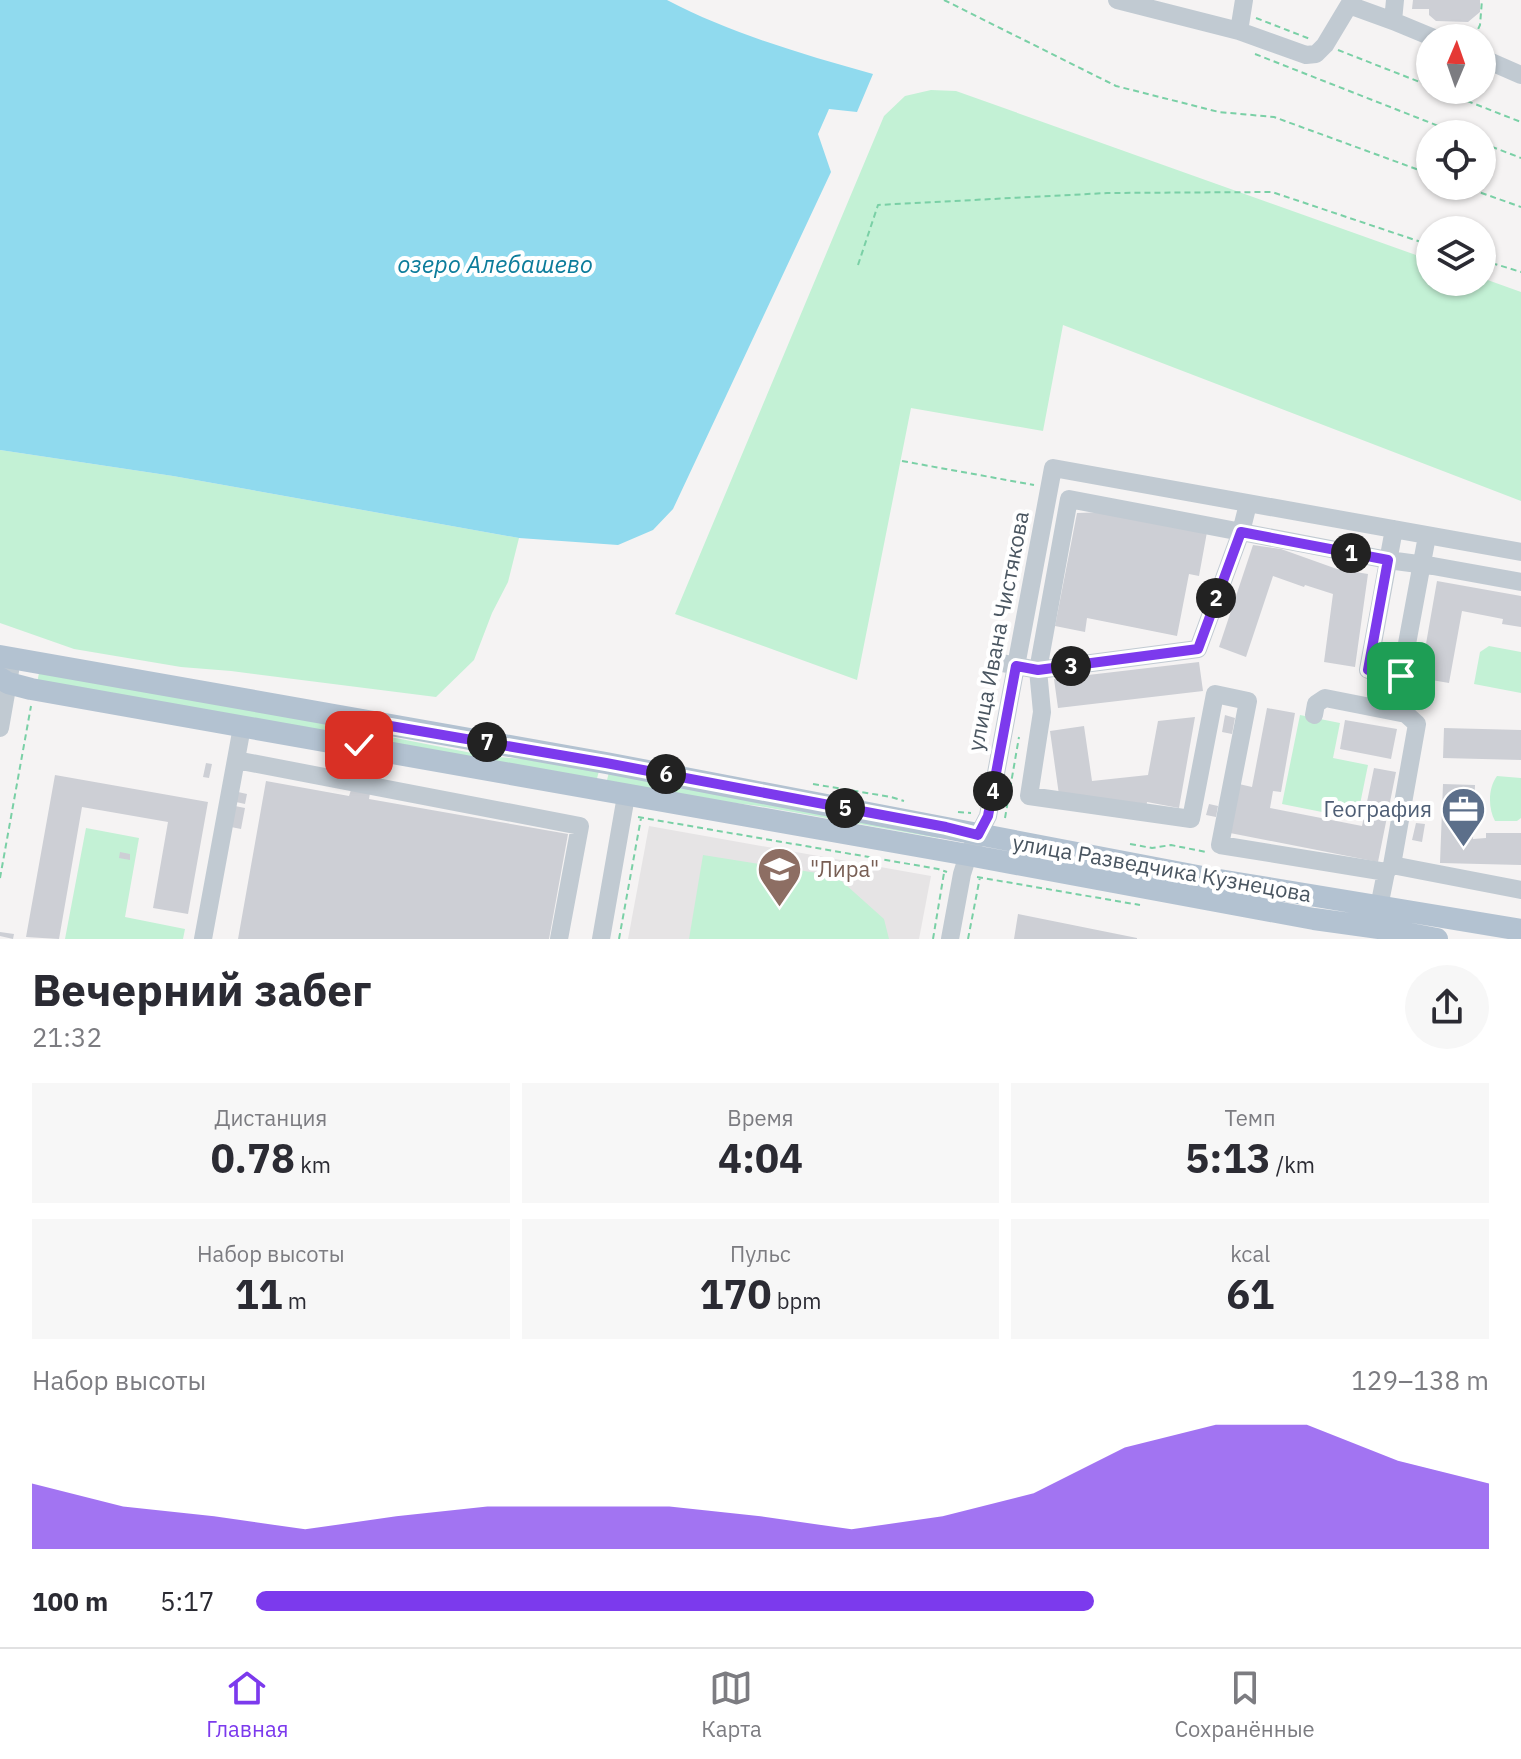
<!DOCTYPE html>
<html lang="ru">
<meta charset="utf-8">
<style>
:root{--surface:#fff;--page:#f7f7f7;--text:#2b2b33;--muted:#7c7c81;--line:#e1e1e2;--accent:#7c3aed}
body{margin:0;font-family:"IBM Plex Sans",sans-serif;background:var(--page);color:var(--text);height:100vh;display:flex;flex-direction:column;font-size:30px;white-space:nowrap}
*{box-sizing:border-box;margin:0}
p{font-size:26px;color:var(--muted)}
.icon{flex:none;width:44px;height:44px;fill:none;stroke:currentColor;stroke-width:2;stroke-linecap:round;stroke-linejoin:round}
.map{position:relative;height:939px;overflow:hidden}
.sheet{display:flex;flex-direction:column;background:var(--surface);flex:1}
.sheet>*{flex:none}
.needle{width:52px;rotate:2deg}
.controls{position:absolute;left:1416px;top:24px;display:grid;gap:16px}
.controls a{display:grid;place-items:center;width:80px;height:80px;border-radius:50%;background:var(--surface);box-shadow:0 2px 6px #0004;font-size:40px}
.pin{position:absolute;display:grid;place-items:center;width:68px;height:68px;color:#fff;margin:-34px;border-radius:16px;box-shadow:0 4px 12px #0006}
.km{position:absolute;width:40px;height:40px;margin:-20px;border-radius:50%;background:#222;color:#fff;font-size:22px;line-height:40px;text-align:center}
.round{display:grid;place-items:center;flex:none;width:84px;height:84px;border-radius:42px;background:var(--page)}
.summary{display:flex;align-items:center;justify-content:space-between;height:136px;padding:0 32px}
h1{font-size:44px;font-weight:700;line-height:60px}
.stats{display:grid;grid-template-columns:repeat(3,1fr);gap:12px;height:136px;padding:8px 32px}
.stats div{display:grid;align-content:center;border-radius:0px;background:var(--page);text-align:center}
.stats b{font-size:40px;font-weight:700}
.stats small{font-size:22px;font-weight:400}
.stats p{font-size:22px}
.chart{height:224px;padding:16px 32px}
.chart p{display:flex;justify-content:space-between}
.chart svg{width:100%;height:144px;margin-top:8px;fill:var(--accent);opacity:.7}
ul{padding:0 32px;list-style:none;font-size:26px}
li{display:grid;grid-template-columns:128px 96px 1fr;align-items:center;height:60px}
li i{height:20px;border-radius:10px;background:var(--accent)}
.tabs{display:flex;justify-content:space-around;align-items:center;height:112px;border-top:2px solid var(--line);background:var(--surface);font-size:22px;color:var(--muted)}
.tabs a{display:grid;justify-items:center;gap:4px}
.tabs .current{color:var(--accent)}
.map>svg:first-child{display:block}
.education{fill:#e6e4e5}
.green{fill:#c3f1d5}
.water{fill:#90daee}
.building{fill:#cdcfd5}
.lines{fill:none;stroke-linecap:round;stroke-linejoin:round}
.path{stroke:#7ad0a6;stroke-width:2;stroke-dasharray:6 4;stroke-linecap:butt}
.minor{stroke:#c1cad2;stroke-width:18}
.major{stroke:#b3c2d1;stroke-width:22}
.route-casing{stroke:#fff;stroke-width:16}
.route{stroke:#7c3aed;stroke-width:10}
.labels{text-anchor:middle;stroke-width:8;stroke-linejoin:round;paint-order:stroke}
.street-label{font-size:22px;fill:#4a5661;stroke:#fff}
.service-label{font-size:22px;fill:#4e5e75;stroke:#fff;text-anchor:end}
.education-label{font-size:22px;fill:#785e54;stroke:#fff;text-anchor:start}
.water-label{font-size:24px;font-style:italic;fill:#0c7c9b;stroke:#fff}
</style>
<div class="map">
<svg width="1521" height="939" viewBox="0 0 1521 939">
<rect width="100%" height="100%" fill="#f5f3f3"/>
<path class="education" d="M649 826 931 876 919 939H628Z"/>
<path class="green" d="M931 90 956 91 1430 260V282H1482V278L1521 292V501L1063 325 1043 431 911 408 857 680 675 614 884 116 905 96Z
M0 450 173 476 519 538 508 582 492 613 474 660 436 697 231 671 181 667 74 649 0 623Z
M1489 646 1521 652V693L1474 684 1480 652Z
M39 673 343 725 341 736 37 683Z
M1300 715 1340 723 1333 758 1368 765 1357 819 1282 804Z
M365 732 487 756 547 761 599 771 596 782 364 740Z
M609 772 939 833 938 838 759 806 671 795 606 784Z
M1497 776 1521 778V818L1517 821H1495C1488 808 1488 788 1497 776Z
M86 828 139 838 125 917 185 929 183 939H65Z
M703 855 836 876 884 919 889 939H689Z"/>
<path class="water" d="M0 0H667C732 34 802 54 873 74L857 112 829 109 818 134 831 172 673 509 653 530 618 545 519 538 173 476 0 450Z"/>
<path class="building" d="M1413 0H1480V12L1468 22 1436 21 1429 15V9H1412Z
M1108 512 1207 532 1199 576 1189 574 1177 636 1087 618 1085 632 1055 626 1077 513Z
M1253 545 1281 549 1337 569 1368 574 1355 667 1324 662 1333 594 1305 585 1304 587 1273 576 1246 657 1219 647Z
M1437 581 1521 596V627L1502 624 1503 619 1462 611 1449 683 1420 678Z
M1199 662 1203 691 1058 708 1054 679Z
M1267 708 1295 713 1281 792 1273 791 1270 808 1362 826 1374 768 1396 772 1378 862 1230 833 1239 784 1252 787Z
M1225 715 1235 718 1232 734 1222 732Z
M1195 717 1179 808 1147 802 1146 810 1059 795 1050 731 1084 726 1092 781 1148 775 1158 721Z
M1345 720 1397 729 1391 759 1340 749Z
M1444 728 1521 730V760L1443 758Z
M206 763 212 764 209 778 203 777Z
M55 775 208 802 188 914 153 908 168 822 82 807 59 939 26 937Z
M266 781 349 796 351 790 370 793 369 799 568 834 549 939H238Z
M1443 784 1475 785 1473 839 1486 838V833H1521V865L1440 863Z
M238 792 247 794 245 804 236 802Z
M1209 804 1218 806 1216 817 1206 815Z
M235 806 245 808 241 829 231 827Z
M1416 823 1425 824 1422 842 1412 840Z
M120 852 130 854V860L119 858Z
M1018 914 1137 938V939H1014Z
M0 932 14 934 13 939 0 936Z"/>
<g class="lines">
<path class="path" d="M944 0 1116 86 1219 112 1274 117 1430 174
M1256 18 1310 39
M1447 28 1468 38
M1474 38 1480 25 1482 0
M1338 50 1430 86
M1255 54 1459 134
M1439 90 1521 122
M1482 143 1521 158
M1462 186 1521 207
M1482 260 1521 272
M858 265 878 205 1107 193 1272 192 1430 245
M902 461 1034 485
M813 784 891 797 904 801
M958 812 971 813
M638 817 938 869 947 872
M1005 818 1019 737
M1130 844 1152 848 1171 845 1206 852
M977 877 1140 905
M0 878 31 706
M619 939 641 818
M933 939 944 873
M968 939 980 877"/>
<path class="minor" d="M1117 0 1239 31 1306 55 1316 54 1325 45 1349 5 1393 21
M1395 0 1393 21 1434 38
M1239 31 1244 0
M1482 58 1521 75
M1248 504 1241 532 1198 649 1038 670 1069 499 1388 560 1433 566 1521 582
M1394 529 1368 670 1401 676 1427 536
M1002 663 1038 670 1042 712 1029 796 1191 819 1215 694 1248 701 1220 845 1386 872 1392 865
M1314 715 1316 704 1325 698 1406 714 1417 724 1392 865 1521 890
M0 728 10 671
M236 760 580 826 559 939
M1379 907 1386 872
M203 939 242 727
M601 939 626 796
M950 939 962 874 968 855 988 816 1053 468 1521 552"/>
<path class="major" d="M0 656 606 763 1213 879 1521 930
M0 678 8 683 31 689 968 855 1314 919 1379 928 1437 939"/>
</g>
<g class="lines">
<defs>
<path id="route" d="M359 745C348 732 360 724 373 723L606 763 946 827 978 835 988 816 1016 666 1038 670 1198 649 1241 532 1388 560 1368 670 1401 676"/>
</defs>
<use href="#route" class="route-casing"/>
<use href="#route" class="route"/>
</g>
<defs>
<symbol id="office-pin" viewBox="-11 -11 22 30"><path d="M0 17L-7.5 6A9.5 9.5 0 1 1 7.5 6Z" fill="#5c6f8a" stroke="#fff"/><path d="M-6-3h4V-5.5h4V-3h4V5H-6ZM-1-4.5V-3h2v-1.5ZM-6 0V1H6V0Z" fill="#fff"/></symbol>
<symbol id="school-pin" viewBox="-11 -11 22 30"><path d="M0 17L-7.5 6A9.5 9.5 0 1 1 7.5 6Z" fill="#8d6e63" stroke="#fff"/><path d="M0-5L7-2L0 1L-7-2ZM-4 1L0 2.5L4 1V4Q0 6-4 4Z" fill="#fff"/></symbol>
</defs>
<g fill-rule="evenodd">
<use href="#office-pin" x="1438" y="784" width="51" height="69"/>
<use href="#school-pin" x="754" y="844" width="51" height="69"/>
</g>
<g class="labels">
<g class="street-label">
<text transform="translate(998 631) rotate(-79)" y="8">улица Ивана Чистякова</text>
<text transform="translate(1162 868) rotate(10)" y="8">улица Разведчика Кузнецова</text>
</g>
<g class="service-label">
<text x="1432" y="817">География</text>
</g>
<g class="education-label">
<text x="810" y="877">"Лира"</text>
</g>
<g class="water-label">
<text x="495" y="273">озеро Алебашево</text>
</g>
</g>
</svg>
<div class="controls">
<a><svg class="needle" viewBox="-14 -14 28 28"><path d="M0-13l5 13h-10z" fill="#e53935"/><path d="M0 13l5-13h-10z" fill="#7c7c81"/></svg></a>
<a><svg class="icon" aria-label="locate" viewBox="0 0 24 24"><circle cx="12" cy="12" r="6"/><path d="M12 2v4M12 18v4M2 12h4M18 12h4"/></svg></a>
<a><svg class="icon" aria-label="layers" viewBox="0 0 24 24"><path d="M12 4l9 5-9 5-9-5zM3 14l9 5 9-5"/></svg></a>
</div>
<div class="pin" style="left:1401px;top:676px;background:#1e9e55"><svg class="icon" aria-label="arrive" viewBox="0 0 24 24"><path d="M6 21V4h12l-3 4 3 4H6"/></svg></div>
<div class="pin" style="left:359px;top:745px;background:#d93025"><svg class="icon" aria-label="check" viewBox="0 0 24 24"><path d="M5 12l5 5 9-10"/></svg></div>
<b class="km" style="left:1351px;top:553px">1</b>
<b class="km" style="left:1216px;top:598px">2</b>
<b class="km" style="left:1071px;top:666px">3</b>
<b class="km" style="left:993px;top:791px">4</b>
<b class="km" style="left:845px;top:808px">5</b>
<b class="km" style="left:666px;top:774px">6</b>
<b class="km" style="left:487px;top:742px">7</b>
</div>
<section class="sheet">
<div class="summary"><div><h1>Вечерний забег</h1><p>21:32</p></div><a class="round"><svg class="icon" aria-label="share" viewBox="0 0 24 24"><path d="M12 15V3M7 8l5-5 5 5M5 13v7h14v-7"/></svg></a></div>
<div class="stats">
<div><p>Дистанция</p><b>0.78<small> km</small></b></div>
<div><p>Время</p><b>4:04</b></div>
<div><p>Темп</p><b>5:13<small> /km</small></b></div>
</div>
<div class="stats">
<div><p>Набор высоты</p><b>11<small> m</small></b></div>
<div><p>Пульс</p><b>170<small> bpm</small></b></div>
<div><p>kcal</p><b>61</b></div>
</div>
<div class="chart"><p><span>Набор высоты</span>129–138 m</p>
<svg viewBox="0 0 160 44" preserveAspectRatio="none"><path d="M0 44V24L10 31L20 34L30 38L40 34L50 31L60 31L70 31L80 34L90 38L100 34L110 27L120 13L130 6L140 6L150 17L160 24V44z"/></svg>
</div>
<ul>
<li><b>100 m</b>5:17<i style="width:68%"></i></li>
</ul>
</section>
<nav class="tabs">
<a class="current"><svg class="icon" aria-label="home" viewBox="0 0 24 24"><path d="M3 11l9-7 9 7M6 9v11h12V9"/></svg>Главная</a>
<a><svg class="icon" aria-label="map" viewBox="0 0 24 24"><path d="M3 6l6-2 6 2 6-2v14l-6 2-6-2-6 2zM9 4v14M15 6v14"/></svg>Карта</a>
<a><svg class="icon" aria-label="saved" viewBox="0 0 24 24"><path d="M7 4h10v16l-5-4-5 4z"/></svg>Сохранённые</a>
</nav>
